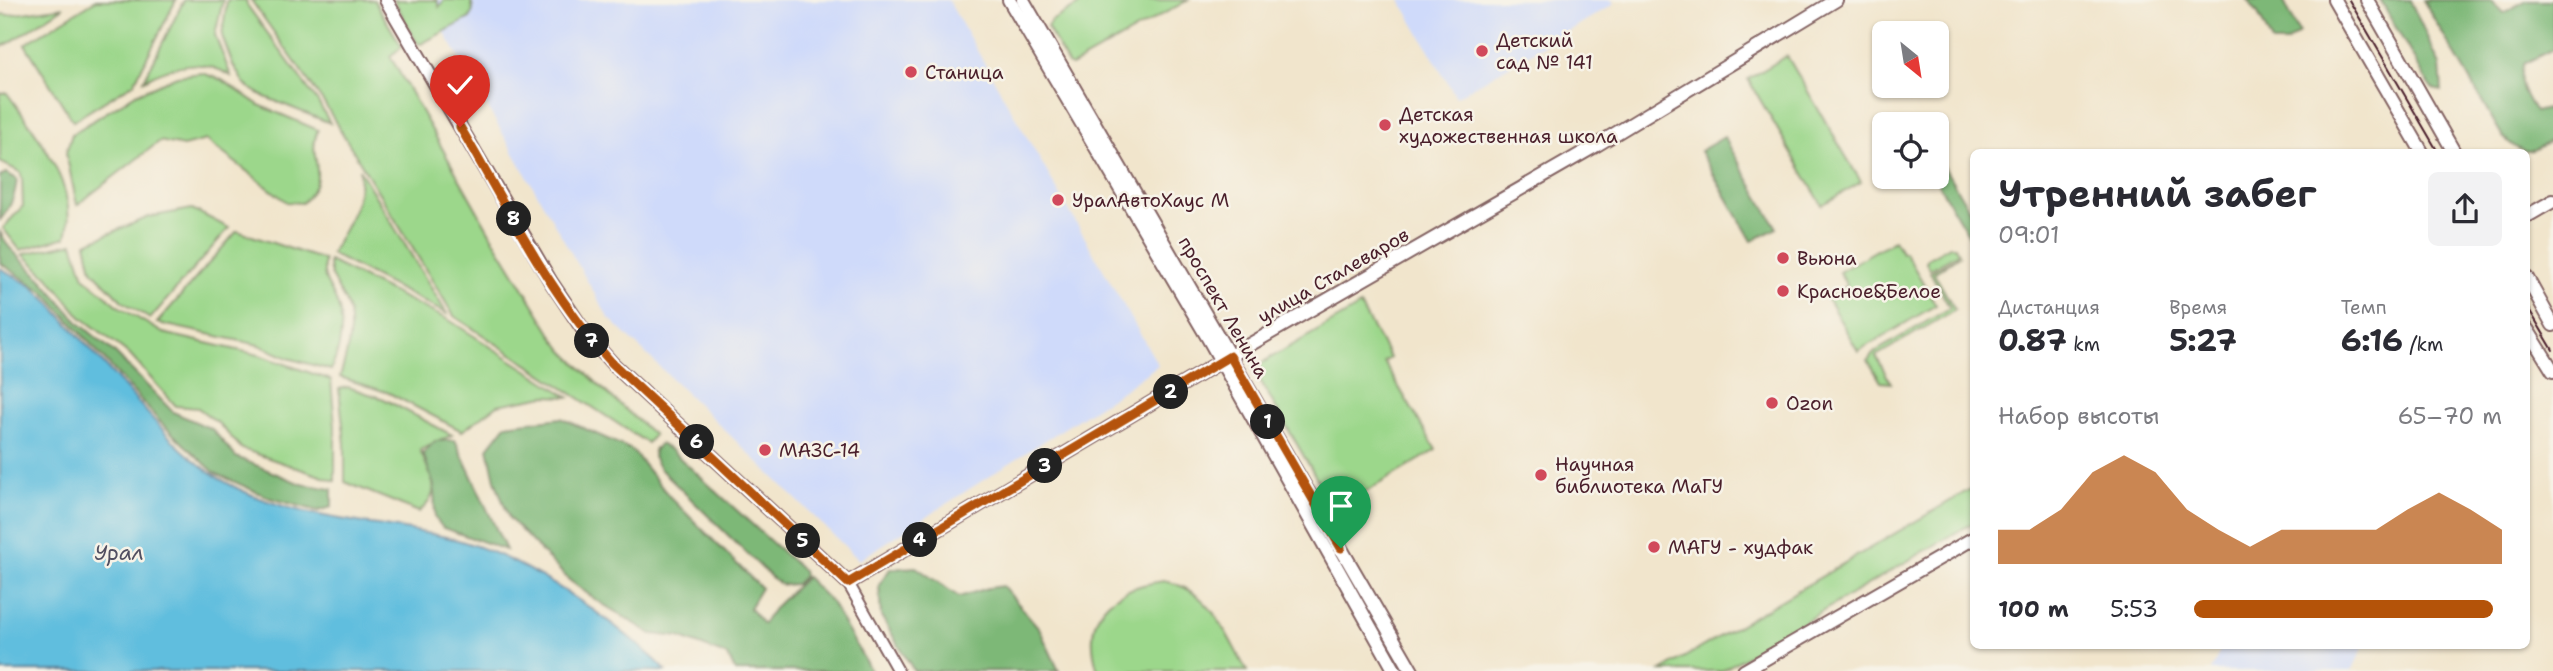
<!DOCTYPE html>
<html lang="ru">
<meta charset="utf-8">
<style>
:root{--surface:#fff;--page:#f2f2f3;--text:#2b2b33;--muted:#7c7c81;--accent:#b45309}
body{margin:0;font-family:"Shantell Sans",sans-serif;background:var(--page);color:var(--text);height:100vh;display:flex;flex-direction:column;font-size:26px;white-space:nowrap}
*{box-sizing:border-box;margin:0}
p{font-size:23px;color:var(--muted)}
.icon{flex:none;width:38px;height:38px;fill:none;stroke:currentColor;stroke-width:2;stroke-linecap:round;stroke-linejoin:round}
.map{position:relative;flex:1;overflow:hidden}
.side{position:absolute;left:1970px;top:149px;width:560px;height:500px;display:flex;flex-direction:column;background:var(--surface);border-radius:10px;box-shadow:0 2px 5px #0004}
.side>*{flex:none}
.needle{width:46px;rotate:150deg}
.fabs{position:absolute;left:1872px;top:21px;display:grid;gap:14px}
.fabs a{display:grid;place-items:center;width:77px;height:77px;border-radius:10px;background:var(--surface);box-shadow:0 2px 5px #0004;font-size:35px}
.pin{position:absolute;display:grid;place-items:center;width:60px;height:60px;color:#fff;margin:-72px -30px;border-radius:50% 50% 50% 0;rotate:-45deg;box-shadow:0 0 7px #0007}
.pin .icon{rotate:45deg}
.km{position:absolute;width:35px;height:35px;margin:-18px;border-radius:50%;background:#222;color:#fff;font-size:19px;line-height:35px;text-align:center}
.round{display:grid;place-items:center;flex:none;width:74px;height:74px;border-radius:10px;background:var(--page)}
.headline{display:flex;align-items:center;justify-content:space-between;height:119px;padding:0 28px}
h1{font-size:38px;font-weight:700;line-height:52px}
.stats{display:grid;grid-template-columns:repeat(3,1fr);gap:10px;height:119px;padding:7px 28px}
.stats div{display:grid;align-content:center}
.stats b{font-size:30px;font-weight:700}
.stats small{font-size:19px;font-weight:400}
.stats p{font-size:19px}
.chart{height:196px;padding:14px 28px}
.chart p{display:flex;justify-content:space-between}
.chart svg{width:100%;height:126px;margin-top:7px;fill:var(--accent);opacity:.7}
ul{padding:0 28px;list-style:none;font-size:23px}
li{display:grid;grid-template-columns:112px 84px 1fr;align-items:center;height:52px}
li i{height:18px;border-radius:9px;background:var(--accent)}
.map>svg:first-child{display:block}
.built{fill:#cfdafa}
.green{fill:#9cd78b;stroke:#737b5b;stroke-width:2}
.forest{fill:#7db877;stroke:#646c51;stroke-width:2}
.water{fill:#60bede;stroke:#556e84;stroke-width:2}
.lines{fill:none;stroke-linecap:round;stroke-linejoin:round}
.tertiary-casing{stroke:#846463;stroke-width:14}
.secondary-casing{stroke:#846463;stroke-width:16}
.tertiary{stroke:#fff;stroke-width:10}
.secondary{stroke:#fff;stroke-width:12}
.tram{stroke:#4a1f2b;stroke-width:2}
.route-casing{stroke:#fff;stroke-width:14}
.route{stroke:#b45309;stroke-width:9}
.poi-dot{fill:#d1495b;stroke:#f7f3e8;stroke-width:2.5}
.labels{text-anchor:middle;stroke-width:5;stroke-linejoin:round;paint-order:stroke}
.poi-label{font-size:19px;fill:#4a1f2b;stroke:#f7f3e8;text-anchor:start}
.street-label{font-size:19px;fill:#4a1f2b;stroke:#f7f3e8}
.water-label{font-size:21px;font-style:italic;fill:#514f61;stroke:#f7f3e8}
</style>
<div class="map">
<svg width="2553" height="671" viewBox="0 0 2553 671">
<rect width="100%" height="100%" fill="#f7f3e8"/>
<filter id="ink" filterUnits="userSpaceOnUse"><feTurbulence type="fractalNoise" baseFrequency=".0143" numOctaves="2"/><feDisplacementMap in="SourceGraphic" scale="14" xChannelSelector="R" yChannelSelector="G"/><feConvolveMatrix kernelMatrix="1 2 1 2 8 2 1 2 1" color-interpolation-filters="sRGB"/></filter>
<filter id="wash" filterUnits="userSpaceOnUse"><feTurbulence type="fractalNoise" baseFrequency=".00686" numOctaves="4" result="noise"/><feDisplacementMap in="SourceGraphic" scale="28" xChannelSelector="R" yChannelSelector="G"/><feGaussianBlur stdDeviation="1.57" result="paint"/><feColorMatrix in="noise" values="0 0 0 0 0 0 0 0 0 0 0 0 0 0 0 0 0 1.4 0 .05"/><feComposite in="paint" operator="in"/></filter>
<g filter="url(#wash)">
<rect width="100%" height="100%" fill="#f1e5cc"/>
<path class="built" d="M426 0H948L1158 365 1122 391 859 560 608 317Z
M1400 0H1612L1614 4 1456 97Z
M2222 646H2364L2352 671H2211Z"/>
<path class="green" d="M96 0H176L134 83 73 121 25 44Z
M184 0H223L215 35 231 76C201 57 174 64 144 80Z
M227 0H246L247 5 318 102 330 123 265 97 245 85 233 65 222 36Z
M251 0H374L402 47 390 56 494 240 554 338 563 350 607 393 654 435 647 443 454 316 324 103Z
M394 0H437L439 7 444 0H471L473 10 470 18 421 44 417 43Z
M1087 0H1188L1071 66 1068 64 1047 27 1051 21Z
M64 7 9 43 0 47V14L9 15Z
M1787 56 1861 182 1822 205 1748 79Z
M202 73 222 80 259 105 318 130C305 159 333 173 302 203L287 202 206 140 183 146 160 141 77 205 66 153 72 134 136 94 177 76Z
M0 93H7C35 132 80 186 66 237L20 250 3 228 23 206 22 178 20 172 0 162Z
M359 169 447 314 331 254C346 225 363 203 359 169Z
M192 209 229 228 150 319 122 301 92 270 86 243 149 217Z
M237 231 324 260C322 286 331 284 338 306 345 326 339 351 331 370L288 358 259 345 157 323Z
M1894 240 1902 253 1905 252 1936 305 1858 351 1827 298 1847 286 1839 272Z
M73 243 84 277 121 308 163 333 259 355 331 380 335 426V481L242 449 218 423 198 408 176 406 128 353 81 317 51 280 23 254Z
M1950 246H1955L1958 253 1930 269 1926 263 1927 259Z
M1960 255 1934 273 1955 310 1876 356 1891 383 1881 382 1868 360 1873 353 1950 308 1930 272Z
M329 261 449 320 569 397 545 396 498 405 462 431 389 393 340 377C346 358 355 325 347 306 341 289 328 280 329 261Z
M1360 306 1390 358 1384 362 1436 450 1335 510 1253 368Z
M348 387 384 399 452 435 420 450C430 476 445 491 419 512L345 482V444L339 389Z
M1974 487V522L1721 671H1661Z
M1164 581C1212 590 1224 632 1247 671H1098C1080 614 1110 588 1164 581Z"/>
<path class="forest" d="M2248 0H2283L2299 33 2286 43H2272L2258 13Z
M2380 0H2410L2440 65 2442 91 2433 89 2425 78Z
M2423 0H2491L2503 13 2527 0H2553V49L2523 64C2516 84 2525 95 2535 112L2547 109 2553 110V140C2527 153 2526 158 2503 137Z
M1724 137 1777 228 1752 241 1700 151Z
M1941 162 1974 218V244L1934 177H1937V164Z
M6 173 17 179C15 196 11 207 0 220V176Z
M0 232 9 247 42 280 79 323 115 353 173 412 212 429 236 457 301 484 332 489V507L318 511 270 498 215 473 162 424 45 293 0 263Z
M561 418 632 450 669 496 761 588 749 608 763 624 776 606 806 577 831 602 871 671H735L728 656 679 637 652 634 596 600 569 580 509 518 495 480 488 448 506 425Z
M455 440 506 550 443 528 435 518 434 486 423 453 435 441Z
M660 444 671 450 803 571 804 576 796 584 782 585 771 577 660 469 653 457 654 450Z
M916 567 959 597 988 588 1003 586 1039 628 1059 671H914L881 616 879 585 890 569Z"/>
<path class="water" d="M0 268 33 287 49 302C76 333 103 363 130 393 161 428 190 464 231 485 295 519 367 521 436 535 504 547 583 599 635 642 646 652 657 660 666 671H0Z"/>
</g>
<g filter="url(#ink)">
<g class="lines">
<defs>
<path id="tertiary" d="M848 583 898 671"/>
<path id="secondary" d="M386 0 551 282 586 334 612 363 848 583 1230 356 1595 146 1836 0
M1009 0 1208 338 1395 671
M1023 0 1412 671
M2334 0 2422 152
M2367 0 2454 152
M2527 216 2553 201
M2527 278 2553 325
M2527 329 2553 371
M1744 671 1974 538"/>
</defs>
<use href="#tertiary" class="tertiary-casing"/>
<use href="#secondary" class="secondary-casing"/>
<use href="#tertiary" class="tertiary"/>
<use href="#secondary" class="secondary"/>
<path class="tram" d="M2349 0 2438 152
M2527 306 2553 350"/>
</g>
</g>
<g class="lines" filter="url(#ink)">
<defs>
<path id="route" d="M460 127C507 207 549 294 612 363L848 583 1230 356 1341 548"/>
</defs>
<use href="#route" class="route-casing"/>
<use href="#route" class="route"/>
</g>
<g class="poi-dot">
<circle cx="1482" cy="51" r="7"/>
<circle cx="911" cy="72" r="7"/>
<circle cx="1385" cy="125" r="7"/>
<circle cx="1058" cy="200" r="7"/>
<circle cx="1783" cy="258" r="7"/>
<circle cx="1783" cy="291" r="7"/>
<circle cx="1772" cy="403" r="7"/>
<circle cx="765" cy="450" r="7"/>
<circle cx="1541" cy="475" r="7"/>
<circle cx="1654" cy="547" r="7"/>
</g>
<g class="labels">
<g class="poi-label">
<text x="1496" y="47">Детский<tspan x="1496" dy="22">сад № 141</tspan></text>
<text x="925" y="79">Станица</text>
<text x="1399" y="121">Детская<tspan x="1399" dy="22">художественная школа</tspan></text>
<text x="1072" y="207">УралАвтоХаус М</text>
<text x="1797" y="265">Вьюна</text>
<text x="1797" y="298">Красное&amp;Белое</text>
<text x="1786" y="410">Ozon</text>
<text x="779" y="457">МАЗС-14</text>
<text x="1555" y="471">Научная<tspan x="1555" dy="22">библиотека МаГУ</tspan></text>
<text x="1668" y="554">МАГУ - худфак</text>
</g>
<g class="street-label">
<text transform="translate(1333 275) rotate(-30)" y="7">улица Сталеваров</text>
<text transform="translate(1224 307) rotate(60)" y="7">проспект Ленина</text>
</g>
<g class="water-label">
<text x="119" y="560">Урал</text>
</g>
</g>
</svg>
<div class="fabs">
<a><svg class="needle" viewBox="-14 -14 28 28"><path d="M0-13l5 13h-10z" fill="#e53935"/><path d="M0 13l5-13h-10z" fill="#7c7c81"/></svg></a>
<a><svg class="icon" aria-label="locate" viewBox="0 0 24 24"><circle cx="12" cy="12" r="6"/><path d="M12 2v4M12 18v4M2 12h4M18 12h4"/></svg></a>
</div>
<div class="pin" style="left:1341px;top:548px;background:#1e9e55"><svg class="icon" aria-label="arrive" viewBox="0 0 24 24"><path d="M6 21V4h12l-3 4 3 4H6"/></svg></div>
<div class="pin" style="left:460px;top:127px;background:#d93025"><svg class="icon" aria-label="check" viewBox="0 0 24 24"><path d="M5 12l5 5 9-10"/></svg></div>
<b class="km" style="left:1268px;top:422px">1</b>
<b class="km" style="left:1171px;top:392px">2</b>
<b class="km" style="left:1045px;top:466px">3</b>
<b class="km" style="left:920px;top:540px">4</b>
<b class="km" style="left:803px;top:541px">5</b>
<b class="km" style="left:697px;top:442px">6</b>
<b class="km" style="left:592px;top:341px">7</b>
<b class="km" style="left:514px;top:219px">8</b>
<section class="side">
<div class="headline"><div><h1>Утренний забег</h1><p>09:01</p></div><a class="round"><svg class="icon" aria-label="share" viewBox="0 0 24 24"><path d="M12 15V3M7 8l5-5 5 5M5 13v7h14v-7"/></svg></a></div>
<div class="stats">
<div><p>Дистанция</p><b>0.87<small> km</small></b></div>
<div><p>Время</p><b>5:27</b></div>
<div><p>Темп</p><b>6:16<small> /km</small></b></div>
</div>
<div class="chart"><p><span>Набор высоты</span>65–70 m</p>
<svg viewBox="0 0 160 44" preserveAspectRatio="none"><path d="M0 44V32L10 32L20 25L30 12L40 6L50 12L60 25L70 32L80 38L90 32L100 32L110 32L120 32L130 25L140 19L150 25L160 32V44z"/></svg>
</div>
<ul>
<li><b>100 m</b>5:53<i style="width:97%"></i></li>
</ul>
</section>
</div>
